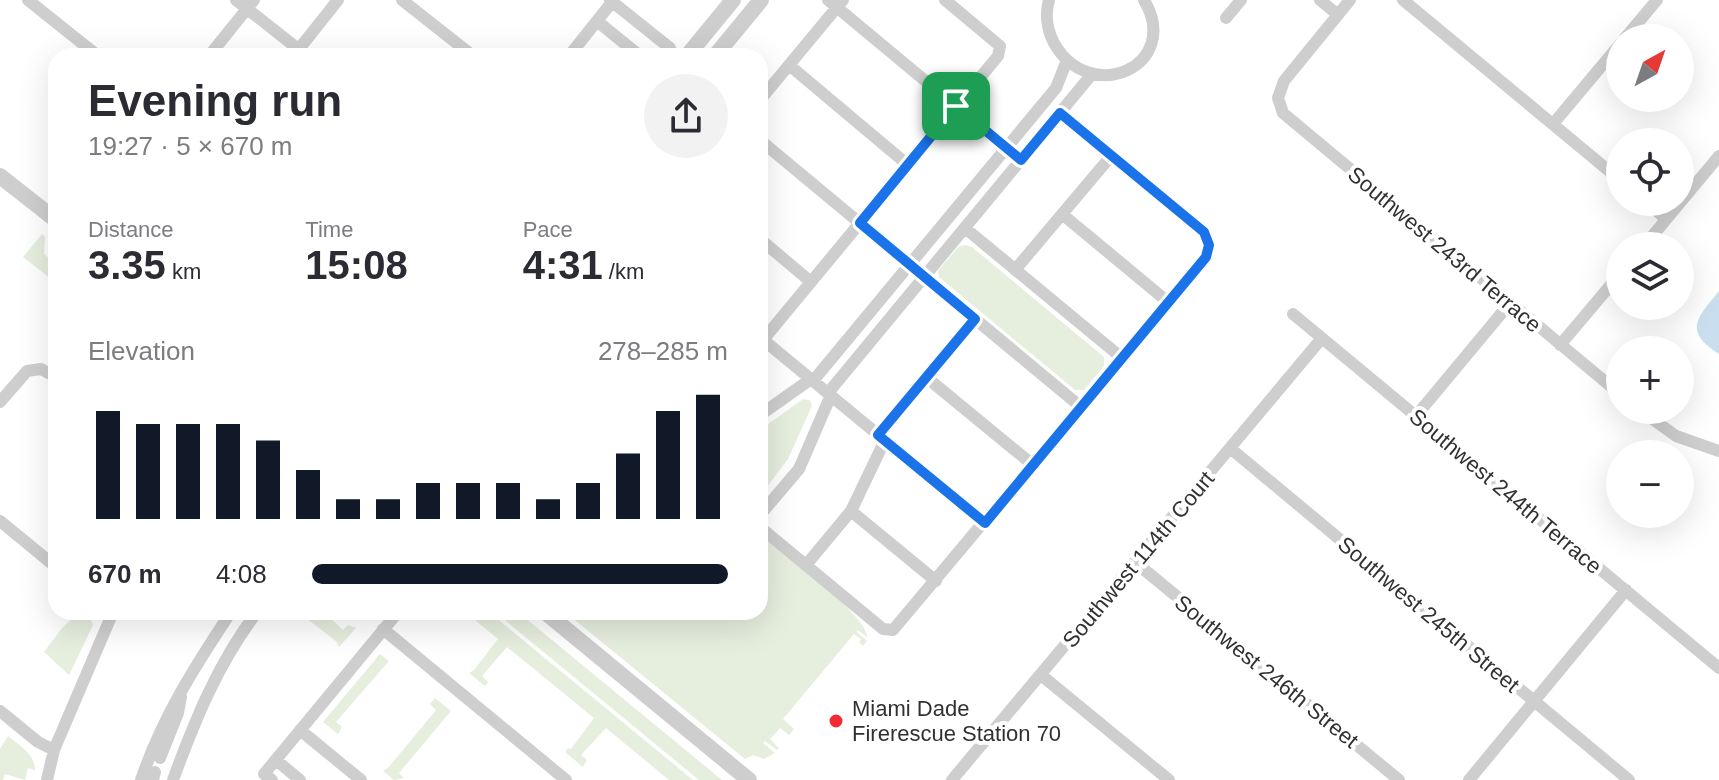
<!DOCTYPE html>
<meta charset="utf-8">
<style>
:root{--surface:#fff;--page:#f2f2f3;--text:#2b2b33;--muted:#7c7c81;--accent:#111827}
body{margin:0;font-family:Arial,sans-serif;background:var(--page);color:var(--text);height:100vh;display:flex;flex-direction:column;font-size:30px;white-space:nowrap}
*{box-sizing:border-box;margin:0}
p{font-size:26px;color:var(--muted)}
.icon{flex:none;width:44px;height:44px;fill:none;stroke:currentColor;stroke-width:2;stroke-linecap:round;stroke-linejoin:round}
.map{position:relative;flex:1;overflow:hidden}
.panel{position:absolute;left:48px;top:48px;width:720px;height:572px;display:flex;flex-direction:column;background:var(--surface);border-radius:24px;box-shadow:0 8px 32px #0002}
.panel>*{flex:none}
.needle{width:52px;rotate:40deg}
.buttons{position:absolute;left:1606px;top:24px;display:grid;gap:16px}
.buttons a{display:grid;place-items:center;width:88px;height:88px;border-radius:50%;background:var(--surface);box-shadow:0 8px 32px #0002;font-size:40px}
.pin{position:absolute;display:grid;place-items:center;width:68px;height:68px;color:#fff;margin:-34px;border-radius:16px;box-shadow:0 4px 12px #0006}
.round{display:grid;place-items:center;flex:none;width:84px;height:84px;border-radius:42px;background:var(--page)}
.overview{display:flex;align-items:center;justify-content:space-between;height:136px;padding:0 40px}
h1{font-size:44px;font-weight:800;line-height:60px}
.stats{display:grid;grid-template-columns:repeat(3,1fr);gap:12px;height:136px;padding:8px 40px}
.stats div{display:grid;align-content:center}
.stats b{font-size:40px;font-weight:800}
.stats small{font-size:22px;font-weight:400}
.stats p{font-size:22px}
.chart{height:224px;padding:16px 40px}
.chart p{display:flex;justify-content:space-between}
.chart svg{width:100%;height:144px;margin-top:8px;stroke:var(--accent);stroke-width:6}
ul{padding:0 40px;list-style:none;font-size:26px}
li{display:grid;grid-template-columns:128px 96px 1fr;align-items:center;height:60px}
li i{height:20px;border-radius:10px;background:var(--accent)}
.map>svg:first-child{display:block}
.green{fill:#e6eede}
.water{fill:#c9dfef}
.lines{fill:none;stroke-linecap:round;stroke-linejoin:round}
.minor{stroke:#cecece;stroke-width:12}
.tertiary{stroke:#cecece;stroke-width:16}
.route-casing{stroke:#fff;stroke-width:16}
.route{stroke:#1a73e8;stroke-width:10}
.poi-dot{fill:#f12a33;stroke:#fff;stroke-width:3}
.labels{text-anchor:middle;stroke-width:8;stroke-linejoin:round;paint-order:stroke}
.street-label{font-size:22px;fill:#313131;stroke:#fff}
.poi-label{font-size:22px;fill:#313131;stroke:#fff;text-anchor:start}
</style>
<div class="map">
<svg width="1719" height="780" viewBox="0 0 1719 780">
<rect width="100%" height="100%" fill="#fff"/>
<path class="green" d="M42 234 45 237 44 254 56 264V283L23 257Z
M965 245 972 247 1104 357V366L1084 390H1075L939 277 938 271 958 247Z
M803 399 810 400 812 406 788 459 760 496V430Z
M760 532C779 548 869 617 867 637L858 630 857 632 867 641 863 646 859 642 861 639 854 634 783 719 794 729 789 735 780 728 770 739 779 748 777 750 765 741 763 743 775 753 764 759 753 755 745 759 565 612H760Z
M79 612H88L93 625 69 675 44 652 62 628Z
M311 612H324L343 630 348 625 356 628 339 647 337 642 306 618Z
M465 612H489L693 780H669L606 728 581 755 587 760 583 767 565 752 568 748 571 749 594 718 507 647 482 676 488 682 485 686 469 673 474 670 498 639Z
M495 612H518L722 780H699Z
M380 654 389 661 336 722 342 727 338 734 323 722Z
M435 698 451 711 399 773 404 778 394 780 383 771 388 768 436 710 430 704Z
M8 736C20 746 35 754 35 770L28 768 25 780 5 774 3 780H0V749Z"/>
<path class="water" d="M1719 291V354C1683 331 1697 318 1719 291Z"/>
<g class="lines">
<path class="minor" d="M28 0 98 56
M236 0 307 56
M402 0 473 56
M610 0 670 48 672 56
M828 0 1012 153
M1049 0C1045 14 1047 30 1054 43 1090 107 1183 66 1144 0
M1320 0 1338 15
M1350 0 1284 81 1278 98 1283 113 1620 394
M1403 0 1620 180
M1226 18 1241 0
M597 21 640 56
M1625 38 1657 0
M299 49 338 0
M209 56 254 0
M569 56 612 2
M789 65 908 165
M760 100 843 0
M1553 124 1620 44
M760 140 1081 407
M1646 202 1666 219
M1062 214 1168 302
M965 228 1122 358
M760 239 811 282
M1644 246 1719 156
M1015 270 1111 156
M1293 314 1719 668
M760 337 985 523
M763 340 998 56 1000 46 945 0
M1560 345 1620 274
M926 377 1033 465
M813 381 1056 88 1067 60
M828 393 1092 74
M0 402 27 371 41 369 56 377
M1640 410 1676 436 1719 451
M760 415 811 379
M1416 416 1510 303
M878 435 975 319
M1230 448 1629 780
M851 511 936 581
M760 515 799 469 831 395
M0 521 56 567
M760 527 883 629 893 630 1206 257 1209 245 1206 234 1060 113
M1135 562 1399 780
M806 565 851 511 885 440
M383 629 566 780
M1041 675 1169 780
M0 711 38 742 54 750
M300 730 361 780
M160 758 178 713 181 697
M276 760 300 780
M47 780 54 750 113 612
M141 780C162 718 195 666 231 612
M153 780 155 772
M173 780C195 720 218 663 257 612
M272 780 264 774 398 612
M952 780 1322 338
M1469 780 1626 590"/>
<path class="tertiary" d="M687 56 733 0
M715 56 761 0
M0 176 56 220
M545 612 749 780"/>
</g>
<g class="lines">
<defs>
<path id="route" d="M956 106 1021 160 1060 113 1204 232 1209 245 1206 257 985 523 878 435 975 319 860 223Z"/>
</defs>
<use href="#route" class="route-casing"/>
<use href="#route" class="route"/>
</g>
<circle class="poi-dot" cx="836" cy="721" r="8"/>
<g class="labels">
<g class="street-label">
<text transform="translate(1445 249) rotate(40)" y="8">Southwest 243rd Terrace</text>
<text transform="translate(1506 491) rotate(40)" y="8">Southwest 244th Terrace</text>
<text transform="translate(1138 559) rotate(-50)" y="8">Southwest 114th Court</text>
<text transform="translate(1429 614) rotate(40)" y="8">Southwest 245th Street</text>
<text transform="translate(1267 671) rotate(39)" y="8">Southwest 246th Street</text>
</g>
<g class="poi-label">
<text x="852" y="716">Miami Dade<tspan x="852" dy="25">Firerescue Station 70</tspan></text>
</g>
</g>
</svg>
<div class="buttons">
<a><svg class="needle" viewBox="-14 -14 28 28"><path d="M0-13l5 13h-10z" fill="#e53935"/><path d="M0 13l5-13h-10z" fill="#7c7c81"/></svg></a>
<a><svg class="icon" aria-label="locate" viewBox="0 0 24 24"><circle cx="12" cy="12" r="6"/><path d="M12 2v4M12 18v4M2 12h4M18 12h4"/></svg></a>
<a><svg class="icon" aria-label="layers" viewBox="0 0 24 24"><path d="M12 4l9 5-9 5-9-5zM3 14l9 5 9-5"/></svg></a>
<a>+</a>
<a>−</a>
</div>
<div class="pin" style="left:956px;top:106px;background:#1e9e55"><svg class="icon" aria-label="arrive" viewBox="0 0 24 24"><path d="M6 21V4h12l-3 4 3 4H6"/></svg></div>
<section class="panel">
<div class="overview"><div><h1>Evening run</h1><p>19:27 · 5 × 670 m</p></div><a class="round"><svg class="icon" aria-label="share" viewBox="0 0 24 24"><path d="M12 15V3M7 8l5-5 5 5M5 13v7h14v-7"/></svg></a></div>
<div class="stats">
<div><p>Distance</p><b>3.35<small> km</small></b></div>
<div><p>Time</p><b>15:08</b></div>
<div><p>Pace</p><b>4:31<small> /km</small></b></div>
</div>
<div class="chart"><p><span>Elevation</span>278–285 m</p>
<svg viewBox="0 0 160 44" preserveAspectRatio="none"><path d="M5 44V11M15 44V15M25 44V15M35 44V15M45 44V20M55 44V29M65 44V38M75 44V38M85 44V33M95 44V33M105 44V33M115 44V38M125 44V33M135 44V24M145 44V11M155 44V6"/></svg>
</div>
<ul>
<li><b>670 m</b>4:08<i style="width:100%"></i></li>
</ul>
</section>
</div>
